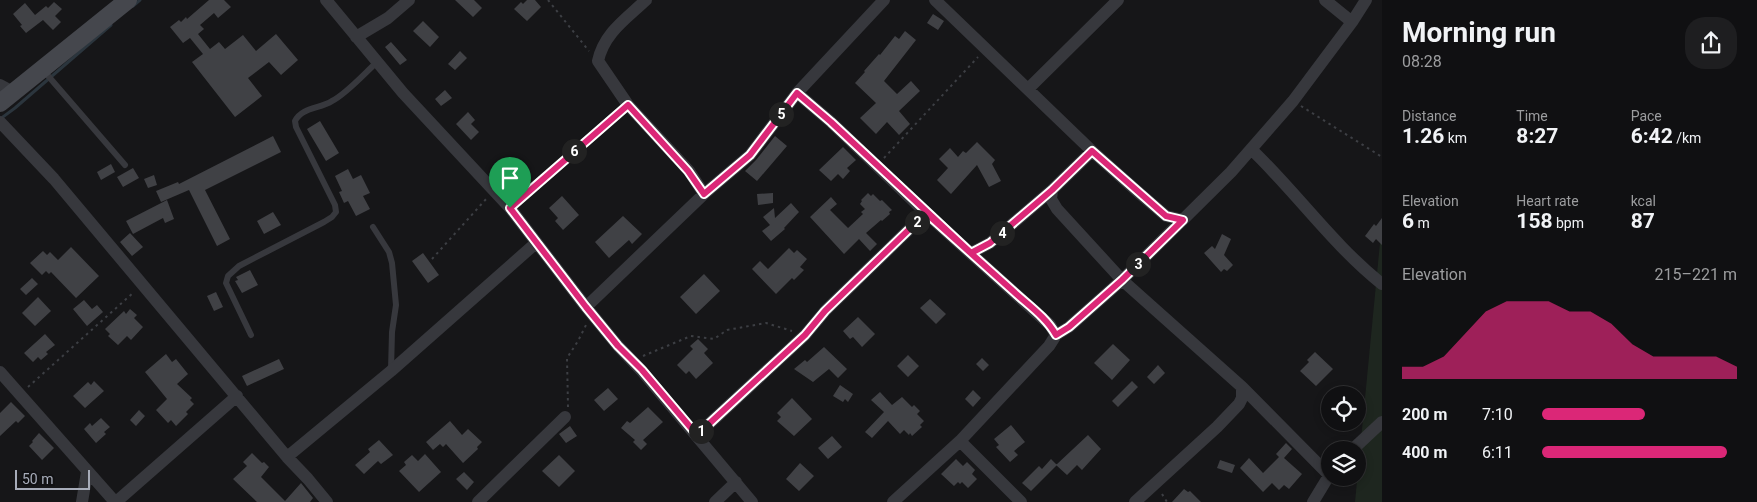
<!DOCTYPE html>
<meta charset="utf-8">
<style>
:root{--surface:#101012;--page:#1e1e20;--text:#f1f3f6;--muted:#9c9d9f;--line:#303032;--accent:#db2777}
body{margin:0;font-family:Roboto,sans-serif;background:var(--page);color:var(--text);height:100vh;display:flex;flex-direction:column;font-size:19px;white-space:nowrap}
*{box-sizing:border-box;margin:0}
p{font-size:16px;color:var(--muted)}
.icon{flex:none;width:28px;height:28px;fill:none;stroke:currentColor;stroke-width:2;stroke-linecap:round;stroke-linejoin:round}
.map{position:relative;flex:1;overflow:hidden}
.panel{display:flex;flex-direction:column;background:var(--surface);width:375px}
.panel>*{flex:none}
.fabs{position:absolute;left:1321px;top:386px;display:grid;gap:10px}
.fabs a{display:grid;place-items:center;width:45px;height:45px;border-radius:50%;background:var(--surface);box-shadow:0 2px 8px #0003,0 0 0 1px var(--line);font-size:25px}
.scale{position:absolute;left:15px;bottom:12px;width:75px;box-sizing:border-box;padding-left:5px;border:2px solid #a7acb9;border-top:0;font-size:14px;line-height:18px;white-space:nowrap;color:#a7acb9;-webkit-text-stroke:4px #111113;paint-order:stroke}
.pin{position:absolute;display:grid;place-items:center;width:42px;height:42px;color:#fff;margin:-51px -21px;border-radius:50% 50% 50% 0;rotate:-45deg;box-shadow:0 0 5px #0007}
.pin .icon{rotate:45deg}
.km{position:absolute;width:25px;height:25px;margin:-12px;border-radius:50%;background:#222;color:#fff;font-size:14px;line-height:25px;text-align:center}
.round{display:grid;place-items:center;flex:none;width:52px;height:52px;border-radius:20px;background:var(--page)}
.overview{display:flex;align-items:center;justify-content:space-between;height:85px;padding:0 20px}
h1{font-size:28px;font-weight:700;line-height:38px}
.metrics{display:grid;grid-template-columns:repeat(3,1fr);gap:8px;height:85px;padding:5px 20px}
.metrics div{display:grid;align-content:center}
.metrics b{font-size:21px;font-weight:700}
.metrics small{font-size:14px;font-weight:400}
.metrics p{font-size:14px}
.chart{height:140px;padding:10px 20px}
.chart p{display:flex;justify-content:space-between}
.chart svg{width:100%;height:90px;margin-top:5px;fill:var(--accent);opacity:.7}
ul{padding:0 20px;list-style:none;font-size:16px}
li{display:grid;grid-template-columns:80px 60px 1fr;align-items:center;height:38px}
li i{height:12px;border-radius:6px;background:var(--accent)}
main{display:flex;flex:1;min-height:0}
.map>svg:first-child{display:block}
.green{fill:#1e261f}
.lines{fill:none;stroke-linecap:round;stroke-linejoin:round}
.stream{stroke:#2b353d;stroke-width:3}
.building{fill:#404145}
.path{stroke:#3d3f44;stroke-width:2;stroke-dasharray:2.5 4;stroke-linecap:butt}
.service{stroke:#37383d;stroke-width:6}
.minor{stroke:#37383d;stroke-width:12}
.secondary{stroke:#45474d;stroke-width:18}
.route-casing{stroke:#fff;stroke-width:10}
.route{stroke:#db2777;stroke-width:6}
</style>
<main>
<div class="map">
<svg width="1382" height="502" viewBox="0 0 1382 502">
<rect width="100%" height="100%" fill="#161618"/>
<path class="green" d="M1382 222V502H1355Z"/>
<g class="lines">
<path class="stream" d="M133 6 140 0
M0 119 15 108 111 25"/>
</g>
<path class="building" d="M209 0H224L231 7 218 18 214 13 200 25 204 29 198 34 210 49 219 42 225 49 243 35 256 51 276 34 298 60 281 75 269 62 248 78 262 96 235 117 192 62 203 54 190 38 183 43 170 27 179 20 181 22 186 17 187 19Z
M455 0H474L482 8 473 17Z
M527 0H535L541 7 527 21 514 9 521 2 523 4Z
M54 2 62 9 55 16 61 22 53 30 43 20 26 33 20 26 22 25 13 14 25 3 35 15 46 6 48 8Z
M933 14 944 21 938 30 927 23Z
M423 21 439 37 430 47 413 31Z
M905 31 916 40 884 81 897 94 911 81 920 91 899 111 910 124 899 135 887 122 876 134 860 118 876 103 855 83 865 72 864 71 879 54 880 55 895 36 899 39Z
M391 42 407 60 400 65 385 47Z
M460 51 467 58 455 70 448 64Z
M445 90 452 98 441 106 435 99Z
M468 112 475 120 471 124 479 132 471 140 456 124Z
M320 121 339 153 326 161 307 129Z
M273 136 281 152 205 190 230 239 217 246 189 190 161 202 156 191 178 182 179 184Z
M775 136 787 146 757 181 745 171 756 160Z
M977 142 995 160 992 164 1001 181 989 187 977 165 951 194 937 180 948 168 939 159 950 148 958 157 963 151 966 153Z
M843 147 856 160 847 168 850 171 843 179 838 174 831 181 819 170Z
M111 164 115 172 101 180 97 172Z
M133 168 139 178 123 187 117 177Z
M348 169 353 179 361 175 370 193 363 196 370 209 356 216 348 201 344 203 339 192 342 191 335 176Z
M154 175 157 185 148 188 144 179Z
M773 193V203L758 205 757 194Z
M868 193 871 196 873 194 880 201 882 200 892 210 889 212 890 214 882 221 881 220 866 233 877 244 870 251 859 239 844 254 810 217 831 197 837 204 830 210 848 228 863 214 861 212 865 209 860 204 862 201 861 200Z
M562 196 579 215 563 230 555 221 558 218 549 208Z
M167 200 174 219 165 223 163 218 133 234 126 221Z
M791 203 799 212 784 228 785 229 771 241 762 231 770 225 763 217 774 208 775 218Z
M273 212 281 225 264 234 257 221Z
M623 216 642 234 632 244 629 240 609 258 595 242Z
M1382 218V245L1376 239 1373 243 1365 236 1374 224 1376 226Z
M130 233 143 247 132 256 120 242Z
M1222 234 1231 239 1224 255 1233 265 1227 271 1224 269 1221 272 1204 253 1212 246 1215 249Z
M71 247 99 276 76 298 51 272 49 274 46 271 42 275 30 263 43 251 47 255 50 252 58 260Z
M789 248 794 253 797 250 807 259 800 267 804 270 794 280 792 278 776 294 752 269 760 261 768 269Z
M423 253 439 275 428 283 412 261Z
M250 270 258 285 242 293 235 281 238 280 236 277Z
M704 274 720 291 696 314 680 297Z
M32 278 38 284 26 295 20 289Z
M216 292 223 307 214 311 207 296Z
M38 297 51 311 35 326 22 313Z
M930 299 946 314 936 324 920 308Z
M84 300 92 309 97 305 103 312 87 326 73 309Z
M130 309 137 315 134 318 143 327 131 340 127 336 118 345 108 336 110 334 105 329 124 311 126 314Z
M858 317 875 334 862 347 853 337 850 339 843 331Z
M45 334 55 345 46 352 48 354 41 360 38 357 33 362 24 353Z
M698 339 708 349 704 353 713 363 696 379 689 371 686 374 677 365 693 349 690 346Z
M1113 344 1130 360 1112 380 1094 363Z
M824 347 847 369 838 378 829 369 813 382 794 369 805 360 807 362Z
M1315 352 1333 369 1316 386 1300 371 1309 362 1307 360Z
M166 354 172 362 176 359 188 374 177 384 192 398 190 400 194 404 186 412 188 414 176 426 171 420 168 423 156 410 167 399 145 372Z
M908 355 919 366 908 377 897 366Z
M982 358 989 365 983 371 976 364Z
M279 359 284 369 247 386 242 376Z
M1158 365 1165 373 1154 384 1147 377Z
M94 381 104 391 85 408 73 396 88 382 91 385Z
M1132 381 1138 387 1118 407 1112 401Z
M840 385 853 394 848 402 845 399 843 402 833 396Z
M608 388 618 399 604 411 594 400Z
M973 390 981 398 973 407 965 399Z
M880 392 892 405 902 397 912 407 914 405 920 411 917 414 924 421 920 425 922 427 912 436 910 433 909 435 904 430 900 434 888 421 872 438 865 432 884 412 871 400Z
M792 398 812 419 794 436 777 421 781 417 777 413Z
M11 402 25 416 18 423 16 421 0 436V413Z
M648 407 663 422 643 440 647 444 641 450 633 442 635 440 621 428 627 421 630 423Z
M139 410 145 416 136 426 130 420Z
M101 418 110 427 104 432 106 434 96 443 84 429 90 423 92 426Z
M450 421 462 435 468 429 482 442 477 447 478 449 463 463 446 444 443 447 440 444 433 450 426 442Z
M1011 425 1025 442 1014 451 1018 455 1010 462 996 447 999 445 994 439Z
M570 426 577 436 566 443 559 434Z
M39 433 54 448 42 460 29 446 33 442 32 441Z
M1088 435 1101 449 1082 470 1077 465 1067 475 1056 465Z
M832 436 842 447 828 459 818 448Z
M379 440 393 455 381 464 378 461 364 474 355 465 370 452 368 449Z
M1286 443 1292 449 1284 458 1302 474 1289 489 1284 485 1279 490 1272 483 1263 492 1240 468 1249 458 1263 473 1279 457 1276 454Z
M252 453 262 463 264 462 269 467 261 477 285 501 301 483 313 498 310 502H257L233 479 247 466 243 462Z
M425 454 441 472 419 492 399 471 406 465 404 462 412 455 418 461Z
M559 455 575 471 559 487 542 471Z
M956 459 963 466 967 462 975 470 972 474 977 479 968 488 962 482 960 484 958 482 954 486 941 474Z
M1051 459 1057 465 1031 491 1022 483 1039 466 1042 469Z
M1220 460 1235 465 1232 473 1217 468Z
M800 463 814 476 799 491 786 479Z
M464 472 474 482 467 490 456 479Z
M1184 489 1188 492 1190 491 1201 502H1172Z"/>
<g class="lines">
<path class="path" d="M548 0 589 51
M1301 106 1382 157
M884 158 978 57
M519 200 619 113
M432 259 487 198
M643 356 691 336 714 339 727 330 766 323 792 331
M28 387 134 292
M568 407 567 358 578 341 586 325
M1162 494 1167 502"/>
<path class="service" d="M43 70 125 165
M373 227 389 252 392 263 396 305 392 332 391 370
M251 335 226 283 228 276 239 266 324 222 332 217 336 212 335 205 296 127 295 121C302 107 320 109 332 101 346 94 364 74 377 62"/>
<path class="minor" d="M326 0 403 93 510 208 586 307 618 346 641 370 752 502
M646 0C626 19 604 33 598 61L628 105 689 171 704 194
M935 0 1092 151 1138 192 1166 216 1183 220
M1352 22 1366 0
M356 37 388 18 409 0
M0 85 13 92
M1028 89 1118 0
M797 93 831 122 926 213 1050 325 1056 335
M0 122 54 179 287 457 308 479 327 502
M1251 149C1296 192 1333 245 1382 284
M1052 190 1051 199 1057 209 1122 280 1242 387 1329 475
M971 253 990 243 1052 190 1092 151
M586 307 704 194 750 155 797 93 884 0
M0 372 115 502
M697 435 805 335 826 310 926 213
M960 441 1021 502
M1352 450 1382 422
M287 457 391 371 536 243
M82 502 87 472
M116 502 237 396
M478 502 565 417
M715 502 736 482
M893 502 960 441 1049 346 1056 335 1069 327 1122 280 1231 172 1293 101 1352 22 1325 0
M1135 502 1217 427 1239 404 1242 398V387
M1313 502 1330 474"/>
<path class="secondary" d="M0 103 128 0"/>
</g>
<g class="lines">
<defs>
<path id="route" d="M510 208 586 307 618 346 642 370 697 435 805 335 825 311 926 213C955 239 984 265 1013 291 1028 305 1046 317 1056 335L1069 327 1122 280 1183 220 1166 216 1092 151 1052 190 990 243 971 253 831 122 797 93 750 155 704 194 688 171 628 105 510 208"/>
</defs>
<use href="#route" class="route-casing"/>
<use href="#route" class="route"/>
</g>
</svg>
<div class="fabs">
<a><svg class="icon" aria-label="locate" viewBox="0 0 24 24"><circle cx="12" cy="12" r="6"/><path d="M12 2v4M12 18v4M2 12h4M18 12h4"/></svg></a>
<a><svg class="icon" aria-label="layers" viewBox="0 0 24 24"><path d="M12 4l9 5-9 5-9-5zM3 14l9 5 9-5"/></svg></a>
</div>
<div class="scale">50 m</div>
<div class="pin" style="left:510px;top:208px;background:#1e9e55"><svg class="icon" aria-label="arrive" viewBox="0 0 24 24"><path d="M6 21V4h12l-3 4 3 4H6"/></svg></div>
<b class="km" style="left:701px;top:431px">1</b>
<b class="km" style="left:917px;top:222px">2</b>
<b class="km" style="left:1138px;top:264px">3</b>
<b class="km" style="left:1002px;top:233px">4</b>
<b class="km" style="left:781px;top:114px">5</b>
<b class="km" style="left:574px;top:151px">6</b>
</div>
<section class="panel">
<div class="overview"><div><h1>Morning run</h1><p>08:28</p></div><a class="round"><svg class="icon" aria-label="share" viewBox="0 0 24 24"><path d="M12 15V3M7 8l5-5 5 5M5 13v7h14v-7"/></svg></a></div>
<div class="metrics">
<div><p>Distance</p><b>1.26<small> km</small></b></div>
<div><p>Time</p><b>8:27</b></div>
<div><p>Pace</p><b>6:42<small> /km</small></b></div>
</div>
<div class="metrics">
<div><p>Elevation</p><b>6<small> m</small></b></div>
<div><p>Heart rate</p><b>158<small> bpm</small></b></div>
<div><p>kcal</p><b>87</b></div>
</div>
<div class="chart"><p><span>Elevation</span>215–221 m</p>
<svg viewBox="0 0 160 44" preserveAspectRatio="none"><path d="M0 44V38L10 38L20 33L30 22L40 11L50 6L60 6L70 6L80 11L90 11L100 17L110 27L120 33L130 33L140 33L150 33L160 38V44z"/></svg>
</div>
<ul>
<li><b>200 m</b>7:10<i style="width:53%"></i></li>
<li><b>400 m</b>6:11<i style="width:95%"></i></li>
</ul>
</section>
</main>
